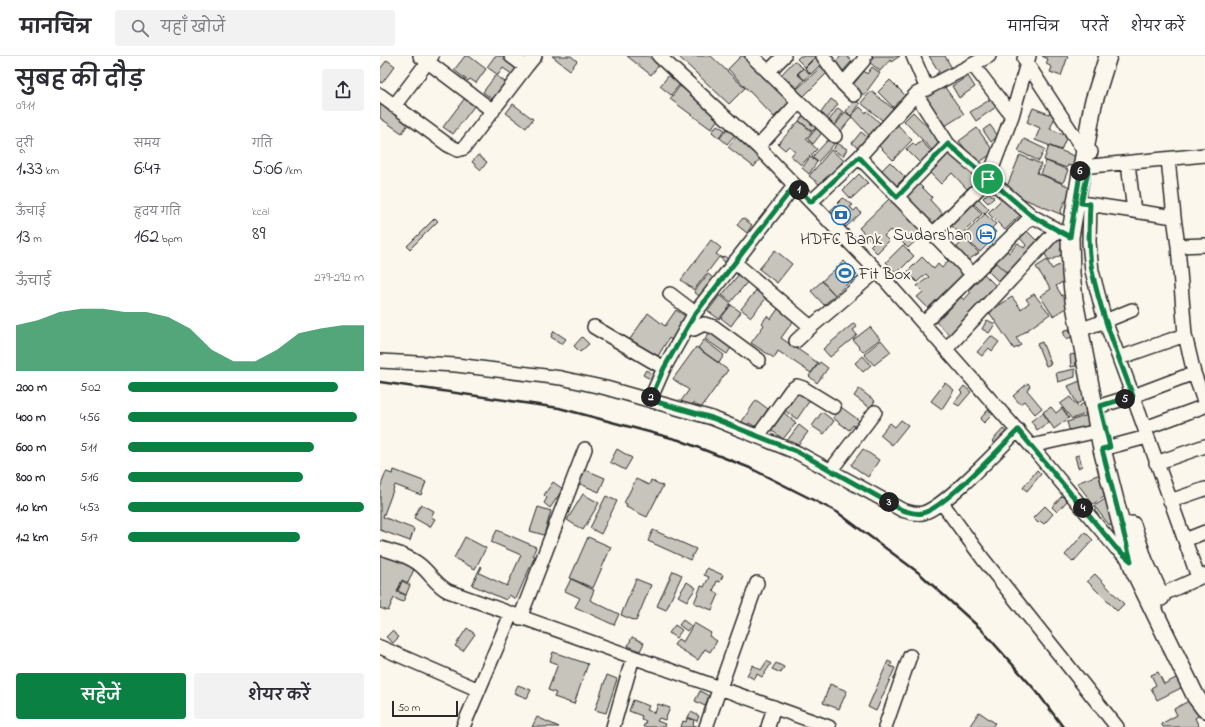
<!DOCTYPE html>
<html lang="hi">
<meta charset="utf-8">
<style>
:root{--surface:#fff;--page:#f2f2f3;--text:#2b2b33;--muted:#7c7c81;--line:#e1e1e2;--accent:#0b8043}
body{margin:0;font-family:"Indie Flower","Playpen Sans Deva",sans-serif;background:var(--page);color:var(--text);height:100vh;display:flex;flex-direction:column;font-size:15px;white-space:nowrap}
*{box-sizing:border-box;margin:0}
p{font-size:13px;color:var(--muted)}
.icon{flex:none;width:22px;height:22px;fill:none;stroke:currentColor;stroke-width:2;stroke-linecap:round;stroke-linejoin:round}
.map{position:relative;flex:1;overflow:hidden}
.panel{display:flex;flex-direction:column;background:var(--surface);width:380px}
.panel>*{flex:none}
.scale{position:absolute;left:12px;bottom:10px;width:66px;box-sizing:border-box;padding-left:4px;border:2px solid #2b2b2b;border-top:0;font-size:11px;line-height:14px;white-space:nowrap;color:#2b2b2b;-webkit-text-stroke:3px #fbf7ec;paint-order:stroke}
.pin{position:absolute;display:grid;place-items:center;width:34px;height:34px;color:#fff;margin:-17px;border:2px solid #fff;border-radius:50%;box-shadow:0 1px 4px #0007}
.km{position:absolute;width:20px;height:20px;margin:-10px;border-radius:50%;background:#222;color:#fff;font-size:11px;line-height:20px;text-align:center}
.round{display:grid;place-items:center;flex:none;width:42px;height:42px;border-radius:4px;background:var(--page)}
.summary{display:flex;align-items:center;justify-content:space-between;height:68px;padding:0 16px}
h1{font-size:22px;font-weight:600;line-height:30px}
.metrics{display:grid;grid-template-columns:repeat(3,1fr);gap:6px;height:68px;padding:4px 16px}
.metrics div{display:grid;align-content:center}
.metrics b{font-size:20px;font-weight:600}
.metrics small{font-size:11px;font-weight:400}
.metrics p{font-size:11px}
.chart{height:112px;padding:8px 16px}
.chart p{display:flex;justify-content:space-between}
.chart svg{width:100%;height:72px;margin-top:4px;fill:var(--accent);opacity:.7}
.cta{display:flex;gap:8px;margin-top:auto;padding:8px 16px}
.cta a{flex:1;height:46px;border-radius:4px;background:var(--accent);color:#fff;font-size:16px;font-weight:600;line-height:46px;text-align:center}
.cta a+a{background:var(--page);color:var(--text)}
ul{padding:0 16px;list-style:none;font-size:13px}
li{display:grid;grid-template-columns:64px 48px 1fr;align-items:center;height:30px}
li i{height:10px;border-radius:5px;background:var(--accent)}
header{display:flex;align-items:center;gap:24px;box-sizing:border-box;height:56px;padding:0 20px;background:var(--surface);border-bottom:1px solid var(--line)}
header strong{font-size:19px}
nav{display:flex;gap:22px;margin-inline-start:auto;font-size:14px}
.search{width:280px;height:36px;background:var(--page);display:flex;align-items:center;gap:10px;box-sizing:border-box;padding:0 14px;border-radius:4px;color:var(--muted);font-size:15px}
main{display:flex;flex:1;min-height:0}
.map>svg:first-child{display:block}
.building{fill:#c7c4bc;stroke:#2b2b2b}
.lines{fill:none;stroke-linecap:round;stroke-linejoin:round}
.minor-casing{stroke:#2b2b2b;stroke-width:16}
.major-casing{stroke:#2b2b2b;stroke-width:20}
.minor{stroke:#fbf7ec;stroke-width:13}
.major{stroke:#fbf7ec;stroke-width:17}
.rail{stroke:#2b2b2b;stroke-width:2.5}
.route-casing{stroke:#fff;stroke-width:8}
.route{stroke:#0b8043;stroke-width:5}
.labels{text-anchor:middle;stroke-width:4;stroke-linejoin:round;paint-order:stroke}
.poi-label{font-size:17px;fill:#2b2b2b;stroke:#fbf7ec;text-anchor:end}
</style>
<header>
<strong>मानचित्र</strong>
<div class="search"><svg class="icon" aria-label="search" viewBox="0 0 24 24"><circle cx="10" cy="10" r="6"/><path d="M15 15l6 6"/></svg>यहाँ खोजें</div>
<nav><a>मानचित्र</a><a>परतें</a><a>शेयर करें</a></nav>
</header>
<main>
<section class="panel">
<div class="summary"><div><h1>सुबह की दौड़</h1><p>09:11</p></div><a class="round"><svg class="icon" aria-label="share" viewBox="0 0 24 24"><path d="M12 15V3M7 8l5-5 5 5M5 13v7h14v-7"/></svg></a></div>
<div class="metrics">
<div><p>दूरी</p><b>1.33<small> km</small></b></div>
<div><p>समय</p><b>6:47</b></div>
<div><p>गति</p><b>5:06<small> /km</small></b></div>
</div>
<div class="metrics">
<div><p>ऊँचाई</p><b>13<small> m</small></b></div>
<div><p>हृदय गति</p><b>162<small> bpm</small></b></div>
<div><p>kcal</p><b>89</b></div>
</div>
<div class="chart"><p><span>ऊँचाई</span>279–292 m</p>
<svg viewBox="0 0 160 44" preserveAspectRatio="none"><path d="M0 44V16L10 13L20 8L30 6L40 6L50 8L60 8L70 11L80 18L90 31L100 38L110 38L120 31L130 21L140 18L150 16L160 16V44z"/></svg>
</div>
<ul>
<li><b>200 m</b>5:02<i style="width:89%"></i></li>
<li><b>400 m</b>4:56<i style="width:97%"></i></li>
<li><b>600 m</b>5:11<i style="width:79%"></i></li>
<li><b>800 m</b>5:16<i style="width:74%"></i></li>
<li><b>1.0 km</b>4:53<i style="width:100%"></i></li>
<li><b>1.2 km</b>5:17<i style="width:73%"></i></li>
</ul>
<div class="cta"><a>सहेजें</a><a>शेयर करें</a></div>
</section>
<div class="map">
<svg width="825" height="671" viewBox="0 0 825 671">
<rect width="100%" height="100%" fill="#fbf7ec"/>
<filter id="ink" filterUnits="userSpaceOnUse"><feTurbulence type="fractalNoise" baseFrequency=".025" numOctaves="2"/><feDisplacementMap in="SourceGraphic" scale="8" xChannelSelector="R" yChannelSelector="G"/><feConvolveMatrix kernelMatrix="1 2 1 2 8 2 1 2 1" color-interpolation-filters="sRGB"/></filter>
<g filter="url(#ink)">
<path class="building" d="M85 0H89L106 13 96 27 90 23 88 25 74 14Z
M115 0H127L143 12 136 21 123 12 118 19 107 11Z
M172 0H191L197 5 190 14Z
M247 0H268L279 9 271 19Z
M300 0H331L365 32 349 48 299 1Z
M361 0H367L411 45 394 61 348 13Z
M420 0H436L425 11 417 3Z
M461 0H466L472 5 462 16 454 8Z
M494 0H520L511 6 510 4 500 15 489 6Z
M549 0H565L574 16 560 24 556 18 559 16Z
M662 0H688L681 20 670 16 672 11 666 8 668 3Z
M436 1 442 7 431 18 425 12Z
M7 4 15 10 2 27 0 26V13Z
M414 5 423 12 417 18 424 24 417 32 401 19Z
M445 7 451 13 423 41 416 34Z
M492 11 500 17 484 39 472 30 484 15 487 18Z
M423 12 430 18 425 24 418 18Z
M116 19 129 29 116 46 103 36Z
M289 19 300 28 291 39 280 30Z
M588 20 595 31 579 42 572 30Z
M510 24 526 40 514 52 498 36Z
M300 30 340 60 331 73 290 43Z
M564 30 584 58 565 70 545 42Z
M491 35 516 55 507 68 481 47Z
M88 38 98 45 73 78 63 71Z
M451 43 458 48 447 63 440 58Z
M611 43 616 51 596 65 590 56Z
M475 44 480 48 471 60 466 55Z
M3 45 31 64 22 77 0 62V49Z
M133 48 153 63 146 72 126 57Z
M480 51 486 57 487 55 501 68 492 83 471 60Z
M458 52 463 56 454 70 448 66Z
M653 52 669 58 670 56 676 58 670 73 687 80 681 94 655 84 660 72 647 66Z
M465 56 472 61 461 75 455 70Z
M533 56 562 86 553 95 524 65Z
M425 57 439 68 433 75 419 65Z
M419 65 432 76 426 83 437 93 421 109 411 100 415 95 409 90 405 94 398 88Z
M517 68 532 84 513 104 497 88Z
M337 69 345 74 339 82 332 76Z
M439 69 444 74 433 88 428 83Z
M610 69 618 80 611 86 603 74Z
M597 72 614 96 597 108 579 85Z
M347 73 355 79 347 88 340 82Z
M481 76 491 84 481 95 472 87Z
M357 80 382 100 374 111 348 91Z
M451 81 456 86 438 106 432 101Z
M644 83 665 93 659 105 638 95Z
M541 85 552 96 540 107 526 93 533 87 536 90Z
M457 87 467 93 463 100 453 94Z
M669 90 697 101V112L688 109 687 112 664 104Z
M569 93 597 123 587 133 572 117 561 128 548 115 551 112 553 114 562 105 559 103Z
M451 94 466 106 444 132 429 120Z
M98 99 107 106 101 114 92 106Z
M640 99 661 108 657 117 695 133 689 146 685 145 680 157 685 160 625 135Z
M430 101 437 106 429 118 422 112Z
M666 105 688 114 683 127 661 118Z
M510 106 525 121 516 130 501 115Z
M479 118 488 127 471 143 463 134Z
M539 128 552 141 550 144 563 158 552 168 525 141Z
M609 136 614 142 608 147 603 142Z
M597 141 609 153 604 158 592 146Z
M624 141 641 158 625 174 608 157Z
M463 142 473 149 470 151 474 155 477 152 481 157 466 171 457 159 455 161 450 155Z
M510 142 544 177 528 192 510 174 504 180 509 185 497 197 490 190 493 187 479 172Z
M591 147 602 158 581 179 570 168Z
M605 158 616 168 612 172 616 176 609 183 611 185 600 196 583 180Z
M55 162 58 165 30 193 27 190Z
M363 162 372 169 367 177 357 169Z
M646 174 656 184 660 180 664 184 631 220 615 205 626 194 629 197 638 187 644 192 646 189 639 181Z
M681 180 686 189 680 193 683 198 669 205 661 191Z
M585 183 599 197 585 206 574 194Z
M331 184 341 192 336 198 342 202 344 200 348 203 345 206 339 201 314 234 301 224Z
M523 189 534 200 517 217 506 206Z
M395 194 412 208 397 227 379 213Z
M566 199 585 218 550 254 537 241 543 236 537 230 549 221 546 218 537 226 527 216 542 201 554 213 558 208 562 212 568 205 564 201Z
M667 204 672 213 679 209 682 210 689 222 676 230 682 240 687 239 689 250 673 260 660 240 671 233 656 211Z
M464 205 477 219 455 239 442 225Z
M616 207 629 219 621 228 608 215Z
M328 218 337 225 323 243 314 236Z
M359 218 368 225 351 246 342 239Z
M604 218 619 233 573 282 554 264 559 259 562 261 581 241 584 244 591 236 589 234Z
M442 225 455 239 444 249 431 235Z
M378 232 388 240 371 261 361 253Z
M654 238 670 258 636 282 641 289 634 293 609 256 632 241 641 253 649 247 646 243Z
M340 239 351 248 339 263 328 255Z
M351 249 361 256 351 270 341 262Z
M400 250 416 261 401 282 438 307 431 317 398 295 394 302 371 287 384 269 382 267 387 260 391 263Z
M296 254 307 261 291 284 289 282 275 305 248 286 268 257 285 270Z
M607 264 615 268 609 277 602 273Z
M474 267 477 271 473 274 477 279 450 301 443 293Z
M490 271 500 283 483 296 473 284Z
M333 272 354 287 347 298 325 283Z
M689 273 692 281 686 283 683 275Z
M174 275 186 283 182 288 171 281Z
M611 280 619 286 612 295 609 292 602 300 597 296Z
M202 281 209 288 200 296 194 290Z
M324 284 344 299 339 307 318 292Z
M501 284 511 296 494 309 484 298Z
M662 286 671 308 666 310 657 288Z
M316 291 348 314 321 352 313 347 310 351 301 345 309 334 293 323Z
M695 298 696 310 691 311 690 299Z
M483 300 491 309 483 316 475 307Z
M440 306 448 312 437 327 429 320Z
M695 313V321L678 326 676 317Z
M266 314 277 321 274 325 263 319Z
M707 322 709 341 697 348 688 330Z
M565 327 574 334 562 353 551 345Z
M648 327 650 330 647 334 662 352 655 358 644 345 640 348 633 340Z
M584 330 591 336 579 350 574 347 582 337 580 335Z
M479 333 495 345 490 352 474 340Z
M415 334 430 344 417 363 402 353Z
M690 341 698 351 708 344 710 356 692 363 680 348Z
M376 344 388 353 376 371 369 367 367 371 361 367Z
M461 351 480 365 476 371 473 369 469 374 453 362Z
M671 351 676 357 682 352 689 362 674 373 663 356Z
M608 354 613 358 604 367 600 363Z
M403 356 416 367 403 383 390 373Z
M442 356 454 365 444 378 432 370Z
M663 357 669 366 657 374 651 365Z
M711 358 715 371 691 379 687 366Z
M521 364 528 369 512 389 500 379 510 367 515 371Z
M419 369 428 376 415 393 406 386Z
M623 373 631 379 620 392 612 385Z
M237 393 252 402 245 414 230 406Z
M483 393 499 404 488 421 471 409Z
M699 399 702 410 698 412 695 400Z
M204 413 225 422 219 436 198 427Z
M14 414 46 426 41 439 15 429 3 461 34 473 30 485 0 474V432L6 416 13 418Z
M657 414 661 418 647 435 643 432Z
M720 418 727 439 713 448 697 427Z
M256 423 269 429 271 424 283 430 267 461 246 451 247 448 244 447Z
M173 426 183 433 170 452 164 447 167 442 164 439Z
M203 438 219 447 203 474 187 464Z
M226 440 237 445 221 478 210 472Z
M682 440 687 445 677 456 672 451Z
M727 442 735 467 730 470 714 450Z
M41 448 54 455 51 461 55 463 50 471 34 462Z
M665 450 673 458 664 468 660 465 658 467 653 462Z
M158 451 171 455 164 479 150 475Z
M117 474 156 491 153 499 155 500 136 543 129 539 126 544 92 529 101 510 102 511 99 517 127 530 141 499 111 486Z
M273 474 316 493 310 504 268 485Z
M705 476 713 484 693 506 685 499Z
M85 481 106 492 95 513 74 502Z
M208 481 231 491 213 532 190 522Z
M0 496 35 511 28 527 22 524 17 536 26 539 23 546 14 542 8 555 0 552Z
M327 512 343 519 340 526 337 525 333 535 339 538 332 554 314 547 321 530 324 531 329 521 324 519Z
M293 515 302 519 286 554 277 550Z
M715 518 744 548 737 555 707 525Z
M191 523 214 534 210 544 239 558 234 569 195 551 200 542 185 535Z
M256 523 271 529 256 565 241 559Z
M22 525 30 529 26 539 18 535Z
M307 526 316 532 307 545 298 540Z
M303 564 311 570 307 575 299 569Z
M314 567 331 577 329 580 337 585 330 596 325 593 318 604 294 589 298 583 303 586Z
M295 569 302 574 296 582 289 577Z
M87 572 95 578 83 595 75 590Z
M12 575 19 581 13 587 6 581Z
M252 581 264 587 260 595 248 590Z
M173 596 208 608 194 648 174 641 176 637 168 634 178 608 170 605Z
M387 605 391 608 382 621 377 618 374 623 367 619 373 609 381 614Z
M508 605 512 607 510 610 515 612 496 655 488 651Z
M396 607 404 611 401 617 392 613Z
M778 616 784 628 798 621 803 631 777 644 771 632 776 629 771 619Z
M227 619 237 623 226 657 215 654Z
M450 628 467 635 459 653 443 647Z
M138 629 151 634 147 642 134 637Z
M320 635 329 640 325 650 315 645Z
M814 642 822 658 815 662 819 671H783L781 668 797 659 794 653Z
M253 644 269 650 267 654 275 657 278 648 290 652 285 664 279 662 277 665 285 668 284 671H263L266 665 261 663 262 660 249 655Z
M311 656 319 660 317 665 308 661Z
M599 656 615 667 612 671H589Z
M157 661 179 671H152Z
M307 662 314 664 313 669 319 671H301L303 665 306 666Z"/>
<g class="lines">
<defs>
<path id="minor" d="M40 0 113 55
M131 0 146 11 155 0
M279 0 378 91 497 215 651 390 736 492 753 506
M372 0 419 46 378 91
M443 0 463 28 474 39
M533 0 547 33
M644 3 704 95 711 96
M593 9 632 60
M388 16 404 0
M463 28 483 5 485 0
M536 38 568 88 652 160 690 181
M0 39 68 89 78 94 84 92 146 11
M419 46 455 80
M14 50 52 0
M479 101 593 219
M788 103 794 161
M748 108 754 155
M701 111 825 99
M517 141 568 88
M431 146 479 101 536 38 609 0
M701 147 794 161 798 190 825 189
M710 149 709 186 712 215 725 265 752 254
M553 178 608 123 632 60 649 0
M798 190 805 279 739 302 753 340 814 317
M354 206 431 271 416 285
M290 238 315 257
M544 267 652 160
M307 270 314 273 324 268 334 271 379 304
M214 271 284 312
M431 271 497 215
M705 272 725 265 739 302
M805 279 814 317 825 348
M567 292 677 174
M0 305 76 309 181 322 226 332 332 362 418 397 522 454C529 456 535 459 543 457 565 451 619 393 638 374
M270 344 284 312 315 257 415 129
M720 350 753 340 818 521
M765 372 825 350
M378 380 411 334 417 330 423 332 454 351
M651 390 718 375
M722 393 767 381
M776 407 825 390
M451 414 495 356
M790 445 825 433
M562 447 603 503 737 671
M805 484 825 476
M0 492C14 496 29 500 40 509 50 517 56 529 68 535L449 671
M772 543 825 519
M140 562 205 393
M0 591 99 634
M83 671 131 558
M233 671 253 601
M326 671 377 527
M388 671 394 651
M505 671 530 600"/>
<path id="major" d="M728 0 713 48 690 181 691 218 694 244 722 393 748 496 754 514 816 641 825 653
M752 469 764 505 781 541"/>
</defs>
<use href="#minor" class="minor-casing"/>
<use href="#major" class="major-casing"/>
<use href="#minor" class="minor"/>
<use href="#major" class="major"/>
<path class="rail" d="M0 326 179 352 299 384 370 412 457 456 539 517 601 573 657 636 683 671"/>
</g>
</g>
<g class="lines" filter="url(#ink)">
<defs>
<path id="route" d="M568 88 652 160 690 181 701 111 709 112 701 147 710 148C709 171 708 193 712 215 721 258 738 299 753 340L720 350 730 391 722 393 751 505 736 492 638 374C619 393 565 451 543 457 535 459 529 456 522 454L418 396 332 362 270 344 284 312 315 258 415 129 431 146 479 101 517 141Z"/>
</defs>
<use href="#route" class="route-casing"/>
<use href="#route" class="route"/>
</g>
<defs>
<symbol id="bank-ring" viewBox="-11 -11 22 22"><circle r="9.5" fill="#fbf7ec" stroke="#1f6fb2" stroke-width="1.5"/><path d="M-6-4H6V4H-6ZM0-2.3a2.3 2.3 0 1 0 0 4.6a2.3 2.3 0 1 0 0-4.6Z" fill="#1f6fb2"/></symbol>
<symbol id="hotel-ring" viewBox="-11 -11 22 22"><circle r="9.5" fill="#fbf7ec" stroke="#1f6fb2" stroke-width="1.5"/><path d="M-6-4.5h1.5V1H6V5H4.5V3h-9V5H-6ZM-4 0a1.8 1.8 0 1 1 3.6 0ZM.5 0V-2.5h3Q6-2.5 6 0Z" fill="#1f6fb2"/></symbol>
<symbol id="stadium-ring" viewBox="-11 -11 22 22"><circle r="9.5" fill="#fbf7ec" stroke="#1f6fb2" stroke-width="1.5"/><path d="M0-5a6.5 5 0 1 0 0 10a6.5 5 0 1 0 0-10ZM-3.5-1.8h7v3.6h-7Z" fill="#1f6fb2"/></symbol>
</defs>
<g fill-rule="evenodd">
<use href="#bank-ring" x="450" y="148" width="22" height="22"/>
<use href="#hotel-ring" x="595" y="167" width="22" height="22"/>
<use href="#stadium-ring" x="454" y="206" width="22" height="22"/>
</g>
<g class="labels">
<g class="poi-label">
<text x="592" y="184">Sudarshan</text>
<text x="461" y="188" text-anchor="middle">HDFC Bank</text>
<text x="479" y="223" text-anchor="start">Fit Box</text>
</g>
</g>
</svg>
<div class="scale">50 m</div>
<div class="pin" style="left:608px;top:123px;background:#1e9e55"><svg class="icon" aria-label="arrive" viewBox="0 0 24 24"><path d="M6 21V4h12l-3 4 3 4H6"/></svg></div>
<b class="km" style="left:419px;top:134px">1</b>
<b class="km" style="left:271px;top:341px">2</b>
<b class="km" style="left:509px;top:446px">3</b>
<b class="km" style="left:703px;top:452px">4</b>
<b class="km" style="left:745px;top:343px">5</b>
<b class="km" style="left:700px;top:115px">6</b>
</div>
</main>
